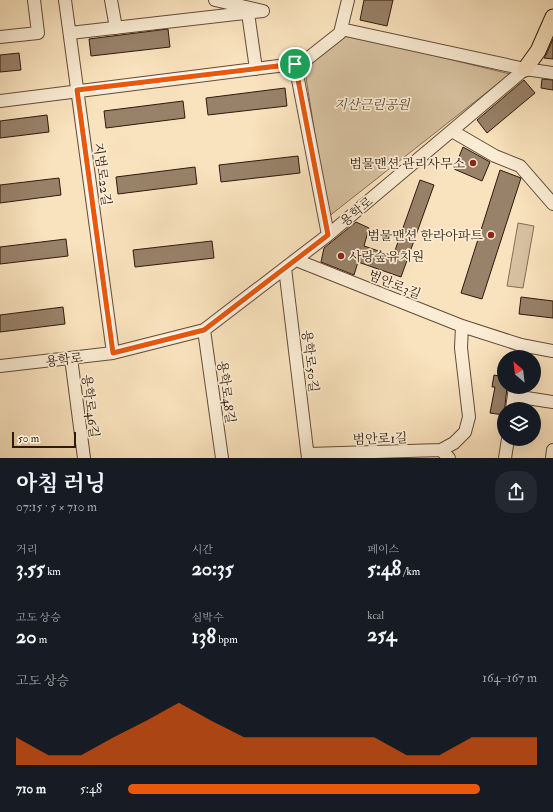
<!DOCTYPE html>
<html lang="ko">
<meta charset="utf-8">
<style>
:root{--surface:#171b24;--page:#242831;--text:#f1f3f6;--muted:#9ea1a6;--accent:#ea580c}
body{margin:0;font-family:"IM FELL Double Pica","Noto Serif KR",serif;background:var(--page);color:var(--text);height:100vh;display:flex;flex-direction:column;font-size:15px;white-space:nowrap}
*{box-sizing:border-box;margin:0}
p{font-size:13px;color:var(--muted)}
.icon{flex:none;width:22px;height:22px;fill:none;stroke:currentColor;stroke-width:2;stroke-linecap:round;stroke-linejoin:round}
.map{position:relative;height:458px;overflow:hidden}
.panel{display:flex;flex-direction:column;background:var(--surface);flex:1}
.panel>*{flex:none}
.needle{width:26px;rotate:332deg}
.buttons{position:absolute;left:497px;top:350px;display:grid;gap:8px}
.buttons a{display:grid;place-items:center;width:44px;height:44px;border-radius:50%;background:var(--surface);box-shadow:0 4px 16px #0002;font-size:20px}
.scale{position:absolute;left:12px;bottom:10px;width:64px;box-sizing:border-box;padding-left:4px;border:2px solid #2f190c;border-top:0;font-size:11px;line-height:14px;white-space:nowrap;color:#2f190c;-webkit-text-stroke:3px #fbedd5;paint-order:stroke}
.pin{position:absolute;display:grid;place-items:center;width:34px;height:34px;color:#fff;margin:-17px;border:2px solid #fff;border-radius:50%;box-shadow:0 1px 4px #0007}
.round{display:grid;place-items:center;flex:none;width:42px;height:42px;border-radius:16px;background:var(--page)}
.head{display:flex;align-items:center;justify-content:space-between;height:68px;padding:0 16px}
h1{font-size:22px;font-weight:700;line-height:30px}
.stats{display:grid;grid-template-columns:repeat(3,1fr);gap:6px;height:68px;padding:4px 16px}
.stats div{display:grid;align-content:center}
.stats b{font-size:20px;font-weight:700}
.stats small{font-size:11px;font-weight:400}
.stats p{font-size:11px}
.chart{height:112px;padding:8px 16px}
.chart p{display:flex;justify-content:space-between}
.chart svg{width:100%;height:72px;margin-top:4px;fill:var(--accent);opacity:.7}
ul{padding:0 16px;list-style:none;font-size:13px}
li{display:grid;grid-template-columns:64px 48px 1fr;align-items:center;height:30px}
li i{height:10px;border-radius:5px;background:var(--accent)}
.map>svg:first-child{display:block}
.green{fill:#d7c1a0;stroke:#836d56}
.building{fill:#988269;stroke:#2f190c}
.lines{fill:none;stroke-linecap:round;stroke-linejoin:round}
.minor-casing{stroke:#624c38;stroke-width:14}
.major-casing{stroke:#2f190c;stroke-width:17}
.minor{stroke:#fbedd5;stroke-width:12}
.major{stroke:#f9e3be;stroke-width:15}
.route-casing{stroke:#fff;stroke-width:8}
.route{stroke:#ea580c;stroke-width:5}
.poi-dot{fill:#8f2418;stroke:#fbedd5;stroke-width:1.5}
.labels{text-anchor:middle;stroke-width:3.5;stroke-linejoin:round;paint-order:stroke}
.park-label{font-size:13px;font-style:italic;fill:#614b38;stroke:#fbedd5}
.poi-label{font-size:13px;fill:#2f190c;stroke:#fbedd5;text-anchor:end}
.street-label{font-size:13px;fill:#2f190c;stroke:#fbedd5}
</style>
<div class="map">
<svg width="553" height="458" viewBox="0 0 553 458">
<rect width="100%" height="100%" fill="#f9e3be"/>
<filter id="stains"><feTurbulence type="fractalNoise" baseFrequency=".005" numOctaves="4"/><feColorMatrix values="0 0 0 0 .2 0 0 0 0 .09 0 0 0 0 .02 0 0 0 .5 -.17"/></filter>
<radialGradient id="worn" r=".72"><stop offset=".6" stop-color="#630" stop-opacity="0"/><stop offset="1" stop-color="#630" stop-opacity=".3"/></radialGradient>
<path class="green" d="M345 36 395 46 510 74 328 217 304 65Z
M518 223 534 226 523 288 507 286Z"/>
<path class="building" d="M364 0H393L387 26 360 20Z
M168 29 170 47 91 56 89 39Z
M553 39V59L544 58 546 55Z
M19 53 21 70 0 72V55Z
M542 79 553 80V90L541 88Z
M524 80 535 93 487 133 477 120Z
M285 88 287 106 208 115 206 98Z
M183 101 185 118 106 128 104 111Z
M47 115 49 132 0 138V121Z
M463 147 490 162 482 181 454 169Z
M298 156 300 173 221 182 219 165Z
M195 167 197 184 118 194 116 177Z
M500 170 521 178 482 299 461 293Z
M59 178 61 195 0 203V185Z
M420 180 434 185 401 277 358 262 354 275 321 262 324 248 356 222 369 228 364 246 393 256Z
M66 239 68 256 0 264V247Z
M212 241 214 258 135 267 133 250Z
M521 297 553 301V318L519 314Z
M63 307 65 324 0 332V315Z
M494 375 504 377V387H507L504 415 490 413 495 387H492Z"/>
<g class="lines">
<defs>
<path id="minor" d="M65 0 113 353
M111 0 116 28
M248 13 256 69
M341 29 525 69 553 73
M70 33 263 11 215 0
M0 37 38 33 34 0
M295 64 328 235
M0 101 302 63 340 33 348 0
M452 131 495 156 520 166 553 204
M296 260 462 326 521 345 553 351
M285 268 308 458
M204 330 222 458
M71 358 84 458
M0 366 113 353 204 330 328 235 525 69
M514 396 553 402
M512 409 515 387
M441 450 454 443 465 432 469 417 461 348 462 326
M308 454 441 450 449 458
M505 458 508 439
M552 458 553 450"/>
<path id="major" d="M525 69 538 51 553 17"/>
</defs>
<use href="#minor" class="minor-casing"/>
<use href="#major" class="major-casing"/>
<use href="#minor" class="minor"/>
<use href="#major" class="major"/>
</g>
<g class="lines">
<defs>
<path id="route" d="M295 64 328 235 204 330 113 353 77 90Z"/>
</defs>
<use href="#route" class="route-casing"/>
<use href="#route" class="route"/>
</g>
<g class="poi-dot">
<circle cx="473" cy="163" r="4"/>
<circle cx="491" cy="235" r="4"/>
<circle cx="341" cy="256" r="4"/>
</g>
<g class="labels">
<g class="park-label">
<text x="372" y="109">지산근린공원</text>
</g>
<g class="poi-label">
<text x="465" y="168">범물맨션 관리사무소</text>
<text x="483" y="240">범물맨션 한라아파트</text>
<text x="349" y="261" text-anchor="start">사랑숲유치원</text>
</g>
<g class="street-label">
<text transform="translate(103 174) rotate(82)" y="5">지범로22길</text>
<text transform="translate(356 211) rotate(-40)" y="5">용학로</text>
<text transform="translate(395 284) rotate(22)" y="5">범안로3길</text>
<text transform="translate(64 359) rotate(-7)" y="5">용학로</text>
<text transform="translate(311 361) rotate(83)" y="5">용학로50길</text>
<text transform="translate(227 392) rotate(82)" y="5">용학로48길</text>
<text transform="translate(91 406) rotate(83)" y="5">용학로46길</text>
<text transform="translate(380 438) rotate(-2)" y="5">범안로1길</text>
</g>
</g>
<rect width="100%" height="100%" filter="url(#stains)"/>
<rect width="100%" height="100%" fill="url(#worn)"/>
</svg>
<div class="buttons">
<a><svg class="needle" viewBox="-14 -14 28 28"><path d="M0-13l5 13h-10z" fill="#e53935"/><path d="M0 13l5-13h-10z" fill="#9ea1a6"/></svg></a>
<a><svg class="icon" aria-label="layers" viewBox="0 0 24 24"><path d="M12 4l9 5-9 5-9-5zM3 14l9 5 9-5"/></svg></a>
</div>
<div class="scale">50 m</div>
<div class="pin" style="left:295px;top:64px;background:#1e9e55"><svg class="icon" aria-label="arrive" viewBox="0 0 24 24"><path d="M6 21V4h12l-3 4 3 4H6"/></svg></div>
</div>
<section class="panel">
<div class="head"><div><h1>아침 러닝</h1><p>07:15 · 5 × 710 m</p></div><a class="round"><svg class="icon" aria-label="share" viewBox="0 0 24 24"><path d="M12 15V3M7 8l5-5 5 5M5 13v7h14v-7"/></svg></a></div>
<div class="stats">
<div><p>거리</p><b>3.55<small> km</small></b></div>
<div><p>시간</p><b>20:35</b></div>
<div><p>페이스</p><b>5:48<small> /km</small></b></div>
</div>
<div class="stats">
<div><p>고도 상승</p><b>20<small> m</small></b></div>
<div><p>심박수</p><b>138<small> bpm</small></b></div>
<div><p>kcal</p><b>254</b></div>
</div>
<div class="chart"><p><span>고도 상승</span>164–167 m</p>
<svg viewBox="0 0 160 44" preserveAspectRatio="none"><path d="M0 44V27L10 38L20 38L30 27L40 17L50 6L60 17L70 27L80 27L90 27L100 27L110 27L120 38L130 38L140 27L150 27L160 27V44z"/></svg>
</div>
<ul>
<li><b>710 m</b>5:48<i style="width:86%"></i></li>
</ul>
</section>
